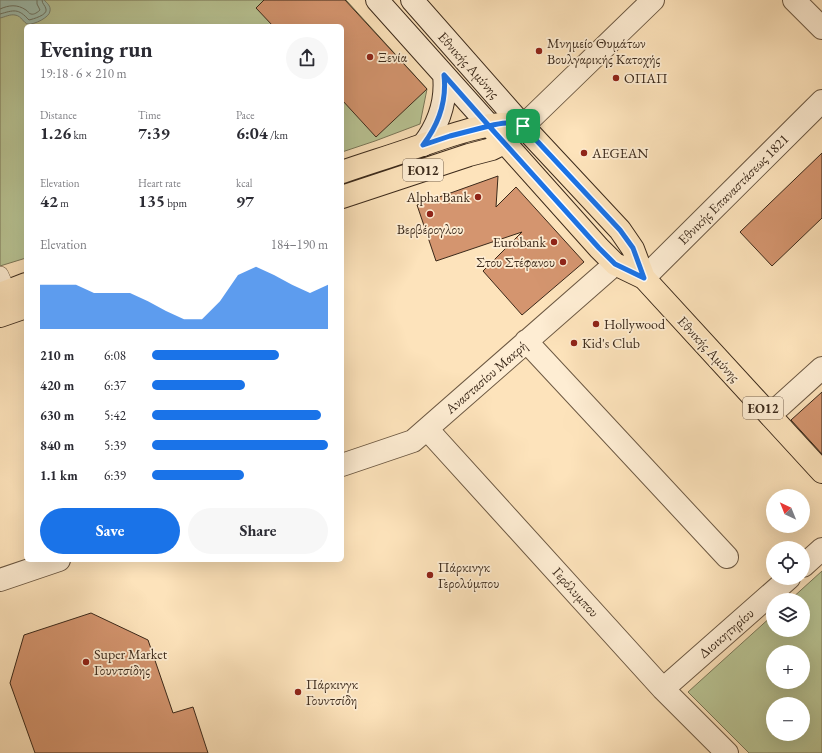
<!DOCTYPE html>
<meta charset="utf-8">
<style>
:root{--surface:#fff;--page:#f7f7f7;--text:#2b2b33;--muted:#7c7c81;--accent:#1a73e8}
body{margin:0;font-family:"EB Garamond",serif;background:var(--page);color:var(--text);height:100vh;display:flex;flex-direction:column;font-size:15px;white-space:nowrap}
*{box-sizing:border-box;margin:0}
p{font-size:13px;color:var(--muted)}
.icon{flex:none;width:22px;height:22px;fill:none;stroke:currentColor;stroke-width:2;stroke-linecap:round;stroke-linejoin:round}
.map{position:relative;flex:1;overflow:hidden}
.sheet{position:absolute;left:24px;top:24px;width:320px;height:538px;display:flex;flex-direction:column;background:var(--surface);border-radius:6px;box-shadow:0 4px 16px #0002}
.sheet>*{flex:none}
.needle{width:26px;rotate:317deg}
.fabs{position:absolute;left:766px;top:489px;display:grid;gap:8px}
.fabs a{display:grid;place-items:center;width:44px;height:44px;border-radius:50%;background:var(--surface);box-shadow:0 4px 16px #0002;font-size:20px}
.pin{position:absolute;display:grid;place-items:center;width:34px;height:34px;color:#fff;margin:-17px;border-radius:8px;box-shadow:0 2px 6px #0006}
.round{display:grid;place-items:center;flex:none;width:42px;height:42px;border-radius:21px;background:var(--page)}
.head{display:flex;align-items:center;justify-content:space-between;height:68px;padding:0 16px}
h1{font-size:22px;font-weight:700;line-height:30px}
.figures{display:grid;grid-template-columns:repeat(3,1fr);gap:6px;height:68px;padding:4px 16px}
.figures div{display:grid;align-content:center}
.figures b{font-size:17px;font-weight:700}
.figures small{font-size:11px;font-weight:400}
.figures p{font-size:11px}
.chart{height:112px;padding:8px 16px}
.chart p{display:flex;justify-content:space-between}
.chart svg{width:100%;height:72px;margin-top:4px;fill:var(--accent);opacity:.7}
.primary-button{display:flex;gap:8px;margin-top:auto;padding:8px 16px}
.primary-button a{flex:1;height:46px;border-radius:24px;background:var(--accent);color:#fff;font-size:16px;font-weight:700;line-height:46px;text-align:center}
.primary-button a+a{background:var(--page);color:var(--text)}
ul{padding:0 16px;list-style:none;font-size:13px}
li{display:grid;grid-template-columns:64px 48px 1fr;align-items:center;height:30px}
li i{height:10px;border-radius:5px;background:var(--accent)}
.map>svg:first-child{display:block}
.green{fill:#b9c595;stroke:#7a7758;fill-rule:evenodd}
.water{fill:#9fbeaf;stroke:#778273}
.lines{fill:none;stroke-linecap:round;stroke-linejoin:round}
.shore{stroke:#6d7464;stroke-width:1}
.building{fill:#d4956f;stroke:#3b291a}
.pedestrian-casing{stroke:#6c5842;stroke-width:18}
.minor-casing{stroke:#6c5842;stroke-width:24}
.tertiary-casing{stroke:#6c5842;stroke-width:24}
.secondary-casing{stroke:#3b291a;stroke-width:24}
.primary-casing{stroke:#3b291a;stroke-width:24}
.pedestrian{stroke:#feedd3;stroke-width:17}
.minor{stroke:#feedd3;stroke-width:22}
.tertiary{stroke:#feedd3;stroke-width:22}
.secondary{stroke:#feedd3;stroke-width:22}
.primary{stroke:#fde3bb;stroke-width:22}
.route-casing{stroke:#fff;stroke-width:8}
.route{stroke:#1a73e8;stroke-width:5}
.poi-dot{fill:#8f2418;stroke:#feedd3;stroke-width:1.5}
.labels{text-anchor:middle;stroke-width:3.5;stroke-linejoin:round;paint-order:stroke}
.shield{fill:#feedd3;stroke:#766452;stroke-width:1}
.shield-label{font-size:13px;font-weight:bold;fill:#3b291a}
.poi-label{font-size:14px;fill:#3b291a;stroke:#feedd3;text-anchor:start}
.street-label{font-size:14px;fill:#3b291a;stroke:#feedd3}
</style>
<div class="map">
<svg width="822" height="753" viewBox="0 0 822 753">
<rect width="100%" height="100%" fill="#fde3bb"/>
<filter id="stains"><feTurbulence type="fractalNoise" baseFrequency=".005" numOctaves="4"/><feColorMatrix values="0 0 0 0 .2 0 0 0 0 .09 0 0 0 0 .02 0 0 0 .5 -.17"/></filter>
<radialGradient id="worn" r=".72"><stop offset=".6" stop-color="#630" stop-opacity="0"/><stop offset="1" stop-color="#630" stop-opacity=".3"/></radialGradient>
<path class="green" d="M0 0H346L427 89 420 124 375 141 342 152V26H26V258L0 266Z
M822 571V753H749L688 692 773 615V630H803V600H790ZM773 652H803V682H773ZM773 704H803V734H773Z"/>
<path class="water" d="M0 0H44C47 3 51 6 50 11 50 17 34 25 28 24 23 23 22 16 15 15 10 14 5 17 0 18Z"/>
<g class="lines">
<path class="shore" d="M0 9C9 5 17 4 26 10 28 11 29 14 31 14 34 15 38 12 40 10L37 4V0
M0 14C14 10 18 8 29 20 33 19 48 15 46 9 45 5 42 4 42 0"/>
</g>
<path class="building" d="M264 0H345L427 89 376 137 342 100V26H273L256 8Z
M822 153V218L772 266 740 232Z
M498 176 496 207 516 187 584 262 522 315 483 271 522 232 436 261 417 205Z
M822 392V454L791 420Z
M91 613 148 640 173 713 193 707 208 753H35L10 683 24 635Z"/>
<g class="lines">
<defs>
<path id="pedestrian" d="M0 275 7 291"/>
<path id="minor" d="M794 0 822 28
M644 278 822 101
M526 341 727 557
M770 415 822 368
M427 429 663 689 727 753
M342 465 413 441 615 264
M803 566 822 549
M0 580 59 560
M663 689 789 578"/>
<path id="tertiary" d="M509 138 523 126 653 0"/>
<path id="secondary" d="M377 0 489 125
M412 0 523 126
M423 145C439 124 447 102 444 75"/>
<path id="primary" d="M489 125 599 248 615 264 644 278 822 472
M342 172C365 164 388 157 411 149 437 140 499 116 523 126L620 230 633 249 644 278
M342 197 469 155 492 149 504 143
M0 294 26 284
M0 316 26 307"/>
</defs>
<use href="#pedestrian" class="pedestrian-casing"/>
<use href="#minor" class="minor-casing"/>
<use href="#tertiary" class="tertiary-casing"/>
<use href="#secondary" class="secondary-casing"/>
<use href="#primary" class="primary-casing"/>
<use href="#pedestrian" class="pedestrian"/>
<use href="#minor" class="minor"/>
<use href="#tertiary" class="tertiary"/>
<use href="#secondary" class="secondary"/>
<use href="#primary" class="primary"/>
</g>
<g class="lines">
<defs>
<path id="route" d="M523 126C512 121 501 123 489 126L444 75C447 102 439 124 423 145L450 136 489 126 599 248 615 264 644 278 633 248 620 230 523 126"/>
</defs>
<use href="#route" class="route-casing"/>
<use href="#route" class="route"/>
</g>
<g class="poi-dot">
<circle cx="539" cy="51" r="4"/>
<circle cx="370" cy="57" r="4"/>
<circle cx="616" cy="78" r="4"/>
<circle cx="584" cy="153" r="4"/>
<circle cx="478" cy="197" r="4"/>
<circle cx="430" cy="214" r="4"/>
<circle cx="554" cy="242" r="4"/>
<circle cx="563" cy="262" r="4"/>
<circle cx="596" cy="324" r="4"/>
<circle cx="574" cy="343" r="4"/>
<circle cx="430" cy="575" r="4"/>
<circle cx="86" cy="662" r="4"/>
<circle cx="298" cy="692" r="4"/>
</g>
<g class="labels">
<g class="shield">
<rect x="403" y="159" width="40" height="22" rx="3"/>
<rect x="743" y="397" width="40" height="22" rx="3"/>
</g>
<g class="shield-label">
<text x="423" y="175">ΕΟ12</text>
<text x="763" y="413">ΕΟ12</text>
</g>
<g class="poi-label">
<text x="547" y="48">Μνημείο Θυμάτων<tspan x="547" dy="16">Βουλγαρικής Κατοχής</tspan></text>
<text x="378" y="62">Ξενία</text>
<text x="624" y="83">ΟΠΑΠ</text>
<text x="592" y="158">AEGEAN</text>
<text x="470" y="202" text-anchor="end">Alpha Bank</text>
<text x="430" y="234" text-anchor="middle">Βερβέρογλου</text>
<text x="546" y="247" text-anchor="end">Eurobank</text>
<text x="555" y="267" text-anchor="end">Στου Στέφανου</text>
<text x="604" y="329">Hollywood</text>
<text x="582" y="348">Kid's Club</text>
<text x="438" y="572">Πάρκινγκ<tspan x="438" dy="16">Γερολύμπου</tspan></text>
<text x="94" y="659">Super Market<tspan x="94" dy="16">Γουντσίδης</tspan></text>
<text x="306" y="689">Πάρκινγκ<tspan x="306" dy="16">Γουντσίδη</tspan></text>
</g>
<g class="street-label">
<text transform="translate(469 65) rotate(48)" y="5">Εθνικής Αμύνης</text>
<text transform="translate(733 189) rotate(-45)" y="5">Εθνικής Επαναστάσεως 1821</text>
<text transform="translate(709 349) rotate(47)" y="5">Εθνικής Αμύνης</text>
<text transform="translate(486 377) rotate(-41)" y="5">Αναστασίου Μακρή</text>
<text transform="translate(576 592) rotate(48)" y="5">Γερόλυμπου</text>
<text transform="translate(726 633) rotate(-41)" y="5">Διοικητηρίου</text>
</g>
</g>
<rect width="100%" height="100%" filter="url(#stains)"/>
<rect width="100%" height="100%" fill="url(#worn)"/>
</svg>
<div class="fabs">
<a><svg class="needle" viewBox="-14 -14 28 28"><path d="M0-13l5 13h-10z" fill="#e53935"/><path d="M0 13l5-13h-10z" fill="#7c7c81"/></svg></a>
<a><svg class="icon" aria-label="locate" viewBox="0 0 24 24"><circle cx="12" cy="12" r="6"/><path d="M12 2v4M12 18v4M2 12h4M18 12h4"/></svg></a>
<a><svg class="icon" aria-label="layers" viewBox="0 0 24 24"><path d="M12 4l9 5-9 5-9-5zM3 14l9 5 9-5"/></svg></a>
<a>+</a>
<a>−</a>
</div>
<div class="pin" style="left:523px;top:126px;background:#1e9e55"><svg class="icon" aria-label="arrive" viewBox="0 0 24 24"><path d="M6 21V4h12l-3 4 3 4H6"/></svg></div>
<section class="sheet">
<div class="head"><div><h1>Evening run</h1><p>19:18 · 6 × 210 m</p></div><a class="round"><svg class="icon" aria-label="share" viewBox="0 0 24 24"><path d="M12 15V3M7 8l5-5 5 5M5 13v7h14v-7"/></svg></a></div>
<div class="figures">
<div><p>Distance</p><b>1.26<small> km</small></b></div>
<div><p>Time</p><b>7:39</b></div>
<div><p>Pace</p><b>6:04<small> /km</small></b></div>
</div>
<div class="figures">
<div><p>Elevation</p><b>42<small> m</small></b></div>
<div><p>Heart rate</p><b>135<small> bpm</small></b></div>
<div><p>kcal</p><b>97</b></div>
</div>
<div class="chart"><p><span>Elevation</span>184–190 m</p>
<svg viewBox="0 0 160 44" preserveAspectRatio="none"><path d="M0 44V17L10 17L20 17L30 22L40 22L50 22L60 27L70 33L80 38L90 38L100 27L110 11L120 6L130 11L140 17L150 22L160 17V44z"/></svg>
</div>
<ul>
<li><b>210 m</b>6:08<i style="width:72%"></i></li>
<li><b>420 m</b>6:37<i style="width:53%"></i></li>
<li><b>630 m</b>5:42<i style="width:96%"></i></li>
<li><b>840 m</b>5:39<i style="width:100%"></i></li>
<li><b>1.1 km</b>6:39<i style="width:52%"></i></li>
</ul>
<div class="primary-button"><a>Save</a><a>Share</a></div>
</section>
</div>
